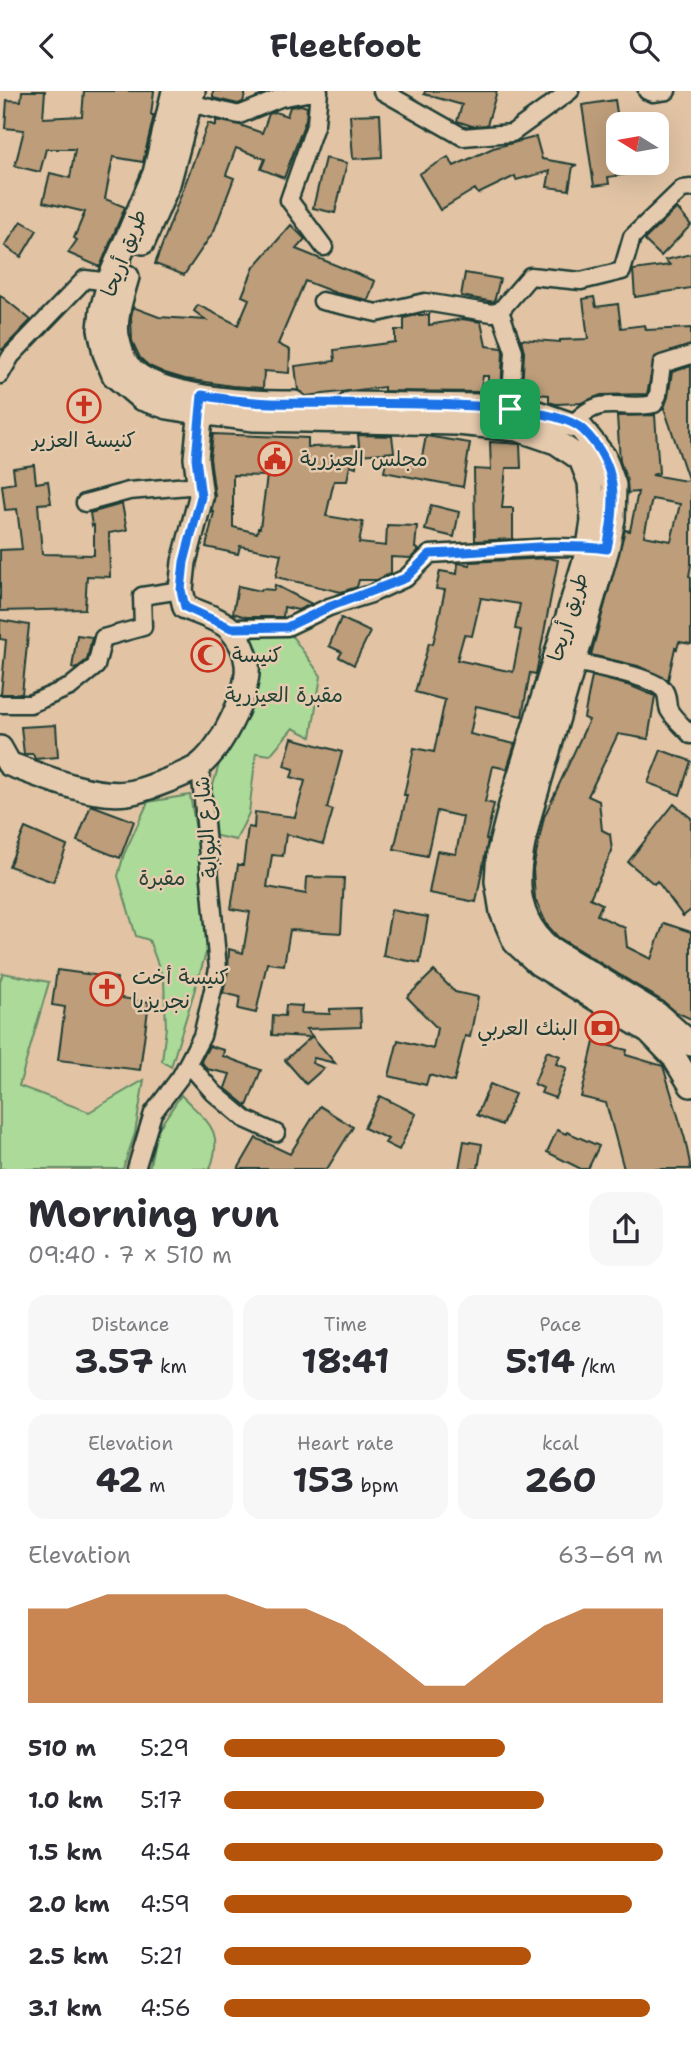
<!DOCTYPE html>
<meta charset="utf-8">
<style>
:root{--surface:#fff;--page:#f7f7f7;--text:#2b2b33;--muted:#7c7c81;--accent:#b45309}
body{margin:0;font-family:"Shantell Sans","Playpen Sans Arabic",sans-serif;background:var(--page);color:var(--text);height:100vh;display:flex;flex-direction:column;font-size:26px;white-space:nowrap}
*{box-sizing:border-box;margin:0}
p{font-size:23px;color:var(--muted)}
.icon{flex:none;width:38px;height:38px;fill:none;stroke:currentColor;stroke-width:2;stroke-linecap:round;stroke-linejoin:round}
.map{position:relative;height:1078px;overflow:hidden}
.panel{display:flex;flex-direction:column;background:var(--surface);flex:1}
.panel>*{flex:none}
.needle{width:46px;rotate:281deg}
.fabs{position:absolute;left:606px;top:21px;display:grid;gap:14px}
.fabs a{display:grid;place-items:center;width:63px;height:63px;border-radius:14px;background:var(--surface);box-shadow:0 7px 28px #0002;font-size:35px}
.pin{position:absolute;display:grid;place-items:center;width:60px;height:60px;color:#fff;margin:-30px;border-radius:14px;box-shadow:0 4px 10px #0006}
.round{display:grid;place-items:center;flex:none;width:74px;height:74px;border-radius:21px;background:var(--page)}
.overview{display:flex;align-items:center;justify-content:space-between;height:119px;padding:0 28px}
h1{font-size:38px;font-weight:700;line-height:52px}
.figures{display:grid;grid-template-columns:repeat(3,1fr);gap:10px;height:119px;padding:7px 28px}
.figures div{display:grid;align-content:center;border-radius:18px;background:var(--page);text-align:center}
.figures b{font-size:35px;font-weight:700}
.figures small{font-size:19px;font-weight:400}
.figures p{font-size:19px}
.chart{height:196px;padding:14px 28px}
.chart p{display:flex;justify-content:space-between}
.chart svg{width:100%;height:126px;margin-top:7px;fill:var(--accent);opacity:.7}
ul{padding:0 28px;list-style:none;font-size:23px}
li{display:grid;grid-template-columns:112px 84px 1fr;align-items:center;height:52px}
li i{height:18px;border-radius:9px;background:var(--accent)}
header{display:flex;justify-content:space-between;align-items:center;height:91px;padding:0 28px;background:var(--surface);font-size:32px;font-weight:700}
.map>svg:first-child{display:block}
.green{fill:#acda99;stroke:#668c66;stroke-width:2}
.building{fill:#bd9d7a;stroke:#1f3d34;stroke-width:2;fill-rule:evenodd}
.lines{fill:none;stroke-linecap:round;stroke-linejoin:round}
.street-casing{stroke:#1f3d34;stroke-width:21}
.secondary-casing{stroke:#1f3d34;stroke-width:28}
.street{stroke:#e6caad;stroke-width:16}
.secondary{stroke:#e6caad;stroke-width:23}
.route-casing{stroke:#fff;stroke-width:14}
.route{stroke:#1a73e8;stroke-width:9}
.labels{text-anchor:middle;stroke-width:5;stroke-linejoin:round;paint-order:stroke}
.street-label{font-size:21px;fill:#1f3d34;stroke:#e6caad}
.poi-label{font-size:21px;fill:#1f3d34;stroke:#e6caad;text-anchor:start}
.park-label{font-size:21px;fill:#264539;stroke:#e6caad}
</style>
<header><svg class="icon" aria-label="back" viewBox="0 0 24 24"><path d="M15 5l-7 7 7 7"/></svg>Fleetfoot<svg class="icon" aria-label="search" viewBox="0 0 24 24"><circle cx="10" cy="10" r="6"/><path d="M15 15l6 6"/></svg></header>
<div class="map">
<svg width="691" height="1078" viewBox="0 0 691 1078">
<rect width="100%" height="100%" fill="#e2c4a5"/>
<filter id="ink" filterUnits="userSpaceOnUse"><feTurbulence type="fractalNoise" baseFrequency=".0143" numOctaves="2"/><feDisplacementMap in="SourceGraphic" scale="14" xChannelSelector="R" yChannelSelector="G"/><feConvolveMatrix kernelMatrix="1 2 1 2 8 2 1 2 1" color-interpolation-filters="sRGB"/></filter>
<g filter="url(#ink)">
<path class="green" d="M264 540 289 541 321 585 311 646 293 637 270 664 256 662 249 722 236 749 212 744 210 705 223 659 237 645 251 590 245 548Z
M190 704 209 815 210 849 171 976 162 970 166 936 164 890 149 849 136 845 118 785 124 763 148 711Z
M3 882 49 891 19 995 89 1021 144 989 135 1042 123 1078H0V890Z
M181 1004C207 1031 225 1038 210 1078H149L157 1040Z"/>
<path class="building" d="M22 0H45L43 27 82 25 84 0H154L151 24H154L143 71 113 66 105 108 125 116 100 176 68 162 77 149 74 147 85 121 43 111 50 82 70 87 75 58H46L40 81 15 75 24 39 5 37 7 9 21 10Z
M213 0H246L243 11 238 13 213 7Z
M425 0H497L487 34 472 35 457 30 462 14 424 3Z
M615 9 618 28V72H626L628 83 608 86 609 93 594 95 582 14Z
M301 14 307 16 306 28 284 87 261 78 265 68 236 57 226 84 234 87 214 140 184 184 155 173 208 32 216 35V29L240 34 262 42 269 23 275 21 287 25 290 16Z
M380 23 382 66 353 68 350 24Z
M536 46 542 68 577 74 573 75 569 99 547 96 550 80 516 89 515 85 478 103 475 98 440 119 419 83 448 66 454 75 493 57Z
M325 67 347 72 335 122 313 117Z
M677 117 691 134 661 165 644 149Z
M21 130 37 139 21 166 5 155Z
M291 134 305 148 296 158 375 190 368 209 336 202 305 190 278 253 290 259 289 282 264 280 263 297 232 295 185 288 165 282 149 275 140 267 132 250 131 226 133 216 159 226 206 229 194 220 198 214 238 234 249 208 242 205 254 176Z
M691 163V197L635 206 633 179 670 174 665 169Z
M465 182 500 188 494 211 461 205Z
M0 204 31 229 2 259 0 258Z
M594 206 596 216 618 213 621 237 645 234 646 239 691 237V254L655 266 647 303 601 304 581 312 556 313 549 311V304L522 302 524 261 521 248 560 251V249L588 248 583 208Z
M417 224H429V234L462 228 481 231 486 255 502 257 503 261 501 303 488 302V285H483L480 301 384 300V296L306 305 298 299 295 275 335 270 334 259 395 251V239H404V227Z
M691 275V474L689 485 691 486V553L679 551 677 558 675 557 668 589 638 575 591 564 625 439 630 440 638 401 628 402 627 390 620 370 617 325 655 324 659 382 652 384 686 390 688 388 664 317 668 306 672 281ZM652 408 680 413 671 450 644 445Z
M213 343 308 347V356L356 355V376L350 374 347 390H334L326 425 363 431 359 452 386 455 387 434 417 435 415 457 418 458V460L411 467 391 466V482L377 489H359L357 496 341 501 276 486 281 463 240 455 238 463 206 456 214 421H211L215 405 210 367ZM233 384 267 385 260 437H258L257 442 233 436Z
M358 344 392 345 394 361 360 364Z
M426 345 470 352 463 396 384 381 387 365 421 371Z
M490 351 520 353 521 377H506L502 417H513V448L475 450 474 378 491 379Z
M34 374 36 392 48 390 51 412 38 413 42 463 94 464V434L92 435 90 422 122 413 127 439 109 442 110 486 87 485 85 518 0 520V459L22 458 17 418 5 419 2 394 15 392 13 377Z
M431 414 459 421 454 446 425 439Z
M548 467 558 469 536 583 530 582 522 625 476 615 470 643 515 653 507 678 493 675 485 711 494 713 486 748 488 749 476 811 429 802 437 760 456 763 463 726 437 720 427 765 394 758 407 704H404L414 657 434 661 445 609 415 601 429 552 433 553 445 499 436 498 440 480 457 483 458 472 470 474V471ZM481 507 520 513 515 538 521 539 513 581 457 569 464 544 472 545Z
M275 494 312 513 298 519 284 516 283 526H246L233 522 238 495 261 500 262 498 274 499Z
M341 527 370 541 354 574 339 566 342 561 329 555Z
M0 529 29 534 22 603H1L6 549 0 548Z
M77 544 92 546 87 569 75 578 72 577Z
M592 585 631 595 655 605 648 648 618 643 588 705 599 710 602 739 610 743 612 760 590 807 602 813 597 824 625 837 627 856 651 868 664 832 691 841V928L676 921 664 911 558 846 547 834 535 808 533 778 544 726 589 629 584 627Z
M56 634 58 666 35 668 33 663H24L21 636Z
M292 647 342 661 327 717 333 719 323 753 286 743 283 765 272 764 267 796 306 803 307 786 344 787 341 842 290 839 284 874 267 872 256 922 238 918 240 906 223 902 228 880 229 858 243 862 250 821 231 818 238 774H243L248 736 254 737 255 721 295 726 305 690 291 686 294 678 284 675Z
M661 659 691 670 680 704 648 692Z
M674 713 691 727V819L683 825 657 790 654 793 628 771Z
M91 714 134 730 120 767 77 750Z
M25 737 67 755 53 791 9 775Z
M391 819 428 826 420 872 383 865Z
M57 879 117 887 115 906 149 911 140 979 58 969 65 916 52 914Z
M434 880 455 901 478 906 470 946 465 945 454 991 429 984 426 994 389 985 398 949 433 958 437 937 407 906Z
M286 914 302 915 301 922 330 923V918L360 917 361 936 306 938 335 972 314 967 312 972 324 977 306 993 285 969 311 946 272 944 273 924 285 925Z
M594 951 627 959 626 964 663 975 685 1048 691 1078H624L606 1012 581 1006Z
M209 955 224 959 223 965 261 979 247 1015 225 997 230 983 207 978 201 970Z
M547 960 560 965 556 973 567 977 555 1007 541 1002 543 997 534 993Z
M490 993 515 1003 502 1034 477 1024Z
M380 1005 416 1023 399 1059 385 1052 388 1048 364 1037Z
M320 1015 353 1036 327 1078H238L256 1047 290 1063Z
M557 1039 566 1043 567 1041 599 1055 588 1078H581L547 1061Z
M464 1050 482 1053 478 1078H459Z"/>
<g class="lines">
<defs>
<path id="street" d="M319 0 316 32 289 109 324 156
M382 0 463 46 512 42 570 0
M647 0 653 2 667 0
M182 12H190L239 24 280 7 318 0
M322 210 377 222 425 211 492 222 500 220
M0 284 11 265 85 188 110 191
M510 318 514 260 500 220 530 185 581 190 622 180 632 146 682 98 691 97
M572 334C603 300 618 321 654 313L658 304 662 273 691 264
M85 412 129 400 200 394
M231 537 287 536 329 516 371 503 406 487 430 463 554 456 598 457
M574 571C594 575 650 585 663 598 669 604 666 612 669 619 674 628 684 636 691 644
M0 613H30L70 596 96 575 103 547 143 536 142 505 181 499
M188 972 214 1002 245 1028 276 1042
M136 1078 153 1022 181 985 202 945 218 878 200 675"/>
<path id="secondary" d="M174 0 155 82 111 185 102 219 100 238 105 262 114 284 141 307 168 316 192 320 254 328 457 332 518 338 556 351 581 368 590 391 593 430 589 456 512 710 499 761 497 790 502 821 515 851 539 873 649 940 674 966 691 994
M143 151 168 93 193 0
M127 186C122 204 114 226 117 245 119 255 122 267 128 275 155 309 254 312 294 312
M350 313 480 315 532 320 581 337 604 366 614 394 613 428 607 458 530 722C518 771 506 820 549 857L657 923 691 953
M0 657 9 673C41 685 93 707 127 702 140 701 193 681 201 673 222 655 250 601 247 573 246 562 240 548 232 540 225 530 197 521 185 516L181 499 184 471 201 406 196 367 202 308"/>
</defs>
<use href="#street" class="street-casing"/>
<use href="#secondary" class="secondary-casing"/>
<use href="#street" class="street"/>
<use href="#secondary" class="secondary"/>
</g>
</g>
<g class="lines" filter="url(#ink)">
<defs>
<path id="route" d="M202 304C225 309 248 311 271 312 329 314 548 304 583 339 620 375 616 412 607 458 549 451 488 461 430 463L406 487 329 516 287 536 231 537 185 516 181 499 184 471 201 406 196 367Z"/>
</defs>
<use href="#route" class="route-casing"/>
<use href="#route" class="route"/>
</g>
<defs>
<symbol id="church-ring" viewBox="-11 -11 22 22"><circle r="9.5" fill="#e6caad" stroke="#c8321e" stroke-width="1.5"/><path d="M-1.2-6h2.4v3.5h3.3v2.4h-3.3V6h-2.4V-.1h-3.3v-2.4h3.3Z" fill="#c8321e"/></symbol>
<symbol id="civic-ring" viewBox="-11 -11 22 22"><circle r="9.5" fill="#e6caad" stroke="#c8321e" stroke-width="1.5"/><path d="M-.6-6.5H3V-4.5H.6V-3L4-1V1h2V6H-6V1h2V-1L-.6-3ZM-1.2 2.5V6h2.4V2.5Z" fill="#c8321e"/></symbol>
<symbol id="mosque-ring" viewBox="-11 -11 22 22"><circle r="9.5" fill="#e6caad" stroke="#c8321e" stroke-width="1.5"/><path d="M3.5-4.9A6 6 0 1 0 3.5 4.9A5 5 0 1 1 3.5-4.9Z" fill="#c8321e"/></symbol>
<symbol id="bank-ring" viewBox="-11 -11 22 22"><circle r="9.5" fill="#e6caad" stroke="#c8321e" stroke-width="1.5"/><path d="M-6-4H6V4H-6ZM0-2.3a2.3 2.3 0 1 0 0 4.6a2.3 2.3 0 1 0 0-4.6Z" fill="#c8321e"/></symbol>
</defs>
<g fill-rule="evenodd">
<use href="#church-ring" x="65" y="296" width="38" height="38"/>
<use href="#civic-ring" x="256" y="349" width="38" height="38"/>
<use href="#mosque-ring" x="189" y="545" width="38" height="38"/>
<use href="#church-ring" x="88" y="879" width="38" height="38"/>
<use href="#bank-ring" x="583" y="918" width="38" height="38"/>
</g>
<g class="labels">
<g class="street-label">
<text transform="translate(124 162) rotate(-69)" y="7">طريق أريحا</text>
<text transform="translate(568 526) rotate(-73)" y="7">طريق أريحا</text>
<text transform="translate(206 736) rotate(-95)" y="7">شارع البوابة</text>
</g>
<g class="poi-label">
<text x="84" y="356" text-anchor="middle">كنيسة العزير</text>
<text x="300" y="375">مجلس العيزرية</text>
<text x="232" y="571">كنيسة</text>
<text x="132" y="893">كنيسة أخت<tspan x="132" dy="24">نجريزيا</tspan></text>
<text x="578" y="944" text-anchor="end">البنك العربي</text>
</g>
<g class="park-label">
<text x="284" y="611">مقبرة العيزرية</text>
<text x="162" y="794">مقبرة</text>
</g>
</g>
</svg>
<div class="fabs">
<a><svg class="needle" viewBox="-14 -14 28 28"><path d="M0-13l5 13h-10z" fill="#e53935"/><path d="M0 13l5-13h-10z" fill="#7c7c81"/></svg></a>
</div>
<div class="pin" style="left:510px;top:318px;background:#1e9e55"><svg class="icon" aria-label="arrive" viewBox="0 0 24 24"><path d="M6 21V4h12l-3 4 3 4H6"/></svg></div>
</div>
<section class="panel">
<div class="overview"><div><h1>Morning run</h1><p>09:40 · 7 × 510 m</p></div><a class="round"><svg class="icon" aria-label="share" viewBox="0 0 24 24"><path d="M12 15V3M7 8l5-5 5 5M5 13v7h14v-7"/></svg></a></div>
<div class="figures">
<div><p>Distance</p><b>3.57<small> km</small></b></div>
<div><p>Time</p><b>18:41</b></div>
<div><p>Pace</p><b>5:14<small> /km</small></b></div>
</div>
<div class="figures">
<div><p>Elevation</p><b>42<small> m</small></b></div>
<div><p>Heart rate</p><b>153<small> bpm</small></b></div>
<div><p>kcal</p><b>260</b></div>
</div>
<div class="chart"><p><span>Elevation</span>63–69 m</p>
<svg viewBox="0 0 160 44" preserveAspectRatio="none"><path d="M0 44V11L10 11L20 6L30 6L40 6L50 6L60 11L70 11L80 17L90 27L100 38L110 38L120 27L130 17L140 11L150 11L160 11V44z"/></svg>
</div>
<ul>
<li><b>510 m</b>5:29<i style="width:64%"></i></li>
<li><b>1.0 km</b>5:17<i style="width:73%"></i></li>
<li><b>1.5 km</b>4:54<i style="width:100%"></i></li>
<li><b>2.0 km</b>4:59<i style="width:93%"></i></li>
<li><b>2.5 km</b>5:21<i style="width:70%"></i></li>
<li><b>3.1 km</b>4:56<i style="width:97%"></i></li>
</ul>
</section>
